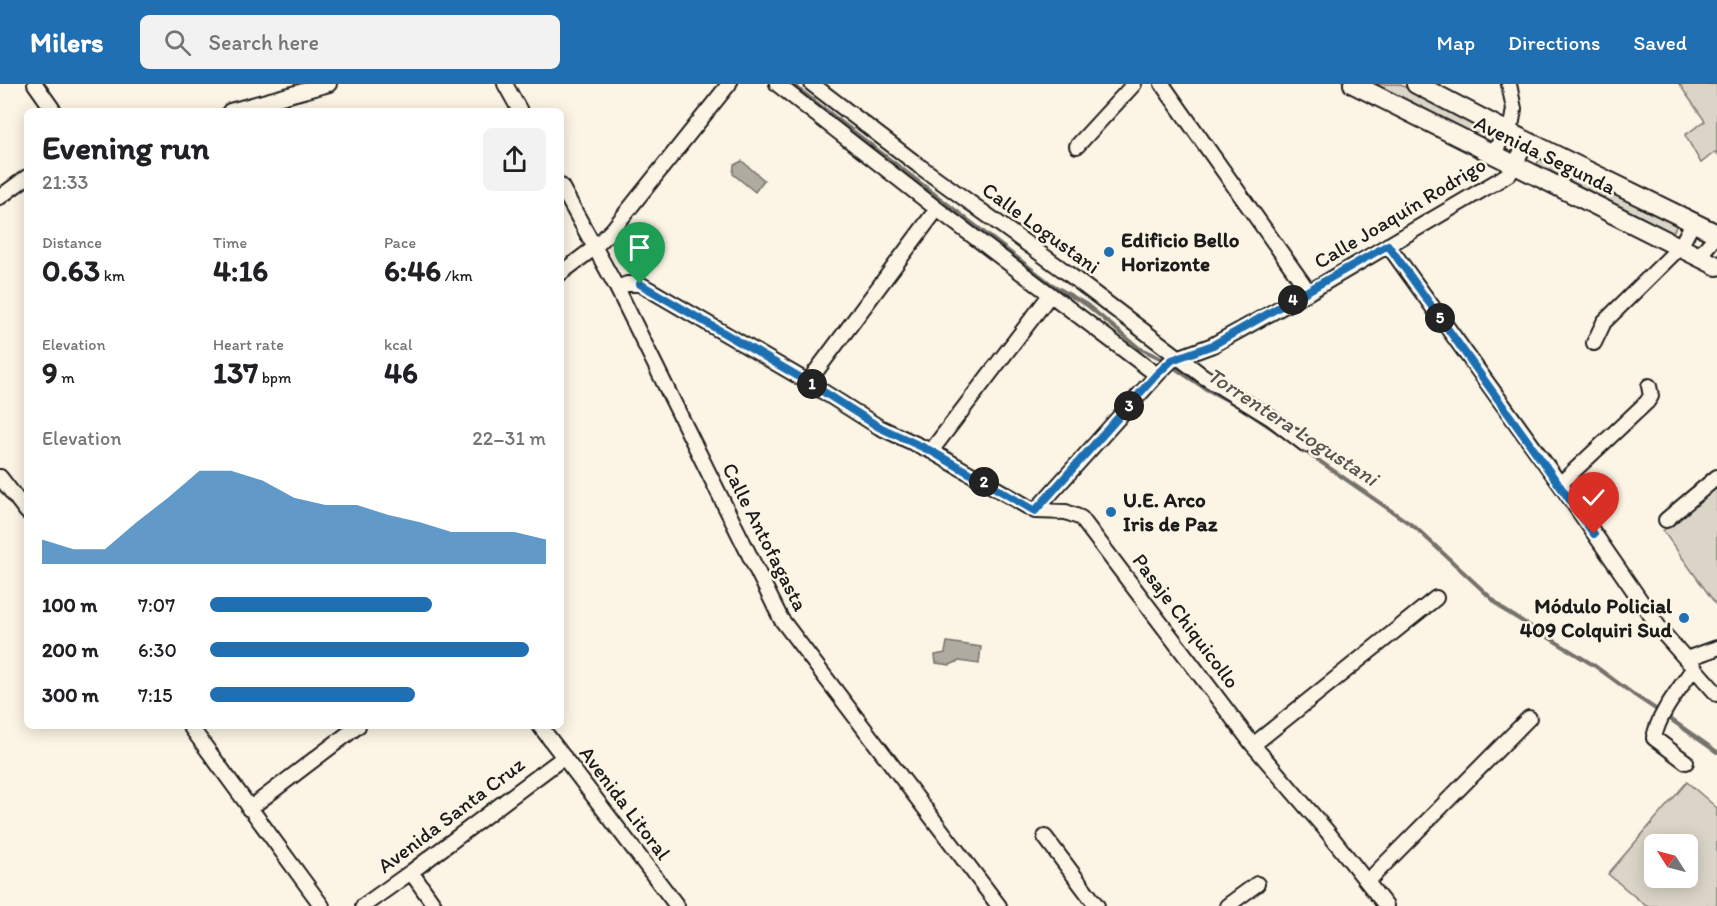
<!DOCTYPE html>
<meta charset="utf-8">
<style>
:root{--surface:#fff;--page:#f2f2f2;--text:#202124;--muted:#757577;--accent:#1f6fb2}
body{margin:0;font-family:Itim,sans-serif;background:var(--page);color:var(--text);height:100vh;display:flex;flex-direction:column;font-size:22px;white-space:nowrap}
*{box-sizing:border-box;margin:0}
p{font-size:20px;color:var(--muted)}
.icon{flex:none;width:33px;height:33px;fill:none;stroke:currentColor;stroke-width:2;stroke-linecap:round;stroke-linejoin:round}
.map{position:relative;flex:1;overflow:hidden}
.panel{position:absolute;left:24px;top:24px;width:540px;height:621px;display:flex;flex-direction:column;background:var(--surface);border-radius:9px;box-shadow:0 3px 15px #0003}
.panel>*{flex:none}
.needle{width:39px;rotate:306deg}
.tools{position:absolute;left:1644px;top:750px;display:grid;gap:12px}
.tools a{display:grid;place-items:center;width:54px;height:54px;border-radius:9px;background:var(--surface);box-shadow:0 3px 15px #0003;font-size:30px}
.pin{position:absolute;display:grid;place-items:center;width:51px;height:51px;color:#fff;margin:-62px -26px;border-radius:50% 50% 50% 0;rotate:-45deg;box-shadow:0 0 6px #0007}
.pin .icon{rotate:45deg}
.km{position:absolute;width:30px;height:30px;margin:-15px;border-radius:50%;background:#222;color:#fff;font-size:16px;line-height:30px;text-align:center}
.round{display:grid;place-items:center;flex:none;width:63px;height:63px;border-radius:9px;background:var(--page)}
.overview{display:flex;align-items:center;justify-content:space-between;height:102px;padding:0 18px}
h1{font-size:33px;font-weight:800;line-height:45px}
.figures{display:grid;grid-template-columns:repeat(3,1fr);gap:9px;height:102px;padding:6px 18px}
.figures div{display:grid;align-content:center}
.figures b{font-size:30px;font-weight:800}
.figures small{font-size:16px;font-weight:400}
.figures p{font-size:16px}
.chart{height:168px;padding:12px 18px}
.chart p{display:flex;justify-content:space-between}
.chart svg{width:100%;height:108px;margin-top:6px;fill:var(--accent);opacity:.7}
ul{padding:0 18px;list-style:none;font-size:20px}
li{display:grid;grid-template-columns:96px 72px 1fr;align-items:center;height:45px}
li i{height:15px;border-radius:8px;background:var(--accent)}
header{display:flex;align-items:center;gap:36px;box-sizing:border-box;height:84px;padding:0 30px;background:var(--accent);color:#fff}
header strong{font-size:28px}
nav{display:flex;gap:33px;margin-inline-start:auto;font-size:21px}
.search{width:420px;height:54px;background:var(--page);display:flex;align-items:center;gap:15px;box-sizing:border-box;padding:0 21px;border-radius:9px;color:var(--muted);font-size:22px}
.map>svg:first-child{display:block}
.green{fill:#dbd5c8;stroke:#7c7872;stroke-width:1.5;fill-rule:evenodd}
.water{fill:#b0aba1;stroke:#75726c;stroke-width:1.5}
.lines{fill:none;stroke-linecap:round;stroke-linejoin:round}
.stream{stroke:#75726c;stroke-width:4}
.minor-casing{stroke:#1c1c1c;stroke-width:18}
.major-casing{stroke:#1c1c1c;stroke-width:22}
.minor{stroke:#fcf5e5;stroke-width:14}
.major{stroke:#fcf5e5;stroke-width:18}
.route-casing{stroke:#fff;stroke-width:12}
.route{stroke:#1f6fb2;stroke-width:8}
.poi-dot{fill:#1f6fb2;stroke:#fcf5e5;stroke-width:2}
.labels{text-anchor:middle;stroke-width:5;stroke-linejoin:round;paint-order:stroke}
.street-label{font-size:21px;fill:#1c1c1c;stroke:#fcf5e5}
.poi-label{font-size:21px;font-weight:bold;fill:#1c1c1c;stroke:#fcf5e5;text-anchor:start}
.water-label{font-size:22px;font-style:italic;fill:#575551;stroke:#fcf5e5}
</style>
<header>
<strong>Milers</strong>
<div class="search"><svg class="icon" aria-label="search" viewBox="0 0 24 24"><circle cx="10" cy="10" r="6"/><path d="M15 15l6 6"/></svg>Search here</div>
<nav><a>Map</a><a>Directions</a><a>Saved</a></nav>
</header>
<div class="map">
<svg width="1717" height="822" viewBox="0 0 1717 822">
<rect width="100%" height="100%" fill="#fcf5e5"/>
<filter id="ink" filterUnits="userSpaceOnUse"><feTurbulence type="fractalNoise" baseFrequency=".0167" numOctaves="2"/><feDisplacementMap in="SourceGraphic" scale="12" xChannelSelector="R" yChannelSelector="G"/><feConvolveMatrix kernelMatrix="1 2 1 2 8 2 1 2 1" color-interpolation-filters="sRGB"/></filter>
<g filter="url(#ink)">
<path class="green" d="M1374 0H1399L1485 45 1487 48 1481 54Z
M1679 0H1717V70L1715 68 1701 79 1685 51 1705 37Z
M1541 72 1677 140 1673 149 1537 80Z
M1717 402V522L1663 447Z
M1687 698 1717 724V822H1646L1608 790ZM1654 760H1688V794H1654Z"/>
<path class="water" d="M742 77 764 96 755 108 733 90 734 81Z
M947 558 981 563 979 580 959 577 950 581 936 579 935 571 945 569Z"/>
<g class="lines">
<path class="stream" d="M792 0 1051 200 1087 221 1139 264 1160 274 1206 305 1240 323 1291 357
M1302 365 1416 444 1504 526 1595 582 1633 610 1660 628
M1666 632 1717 668"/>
<defs>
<path id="minor" d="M35 0 54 27
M505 0 520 27
M777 0 937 125 1157 291
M812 0 918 81 1066 188 1203 292 1271 334 1306 361
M1162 0 1309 208
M230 27 329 0
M1077 62 1134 0
M1493 70 1512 37 1514 25 1509 0
M561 102 617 204 781 535 999 822
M0 113 27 93
M1388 161 1560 400 1663 549 1717 610
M1698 173 1717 151
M561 189 594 164 613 145 729 0
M617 204 627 200H640L808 298 879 343 931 367 1035 427 1066 428 1081 434 1253 661 1326 746 1386 822
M1594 259 1604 238 1680 163 1694 137
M808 298 937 125
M931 367 1050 211
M0 393 27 428
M1560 400 1647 318 1651 312 1649 302
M1035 427 1157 291 1172 276 1213 261 1309 208 1499 96 1510 89 1527 57
M1666 436 1717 393
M1686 575 1717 564
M190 642 322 822
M540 642 677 822
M1253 661 1436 514
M1686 678 1654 654C1659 628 1680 605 1694 583
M249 725 358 642
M1045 753 1097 822
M411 788 435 822
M1367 798 1529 634
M363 822 411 788 564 673
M1227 822 1257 800"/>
<path id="major" d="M1353 0 1717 182
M1416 0 1506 47 1717 150"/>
</defs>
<use href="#minor" class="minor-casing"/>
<use href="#major" class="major-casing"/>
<use href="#minor" class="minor"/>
<use href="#major" class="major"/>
</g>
</g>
<g class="lines" filter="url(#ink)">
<defs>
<path id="route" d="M640 200 808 298 879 343 931 367 1035 427 1156 291 1172 276 1213 261 1388 161 1594 450"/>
</defs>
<use href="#route" class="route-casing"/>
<use href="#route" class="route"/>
</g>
<g class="poi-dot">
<circle cx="1109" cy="168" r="6"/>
<circle cx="1111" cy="428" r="6"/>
<circle cx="1684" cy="534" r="6"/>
</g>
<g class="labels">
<g class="street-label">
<text transform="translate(1545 71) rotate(26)" y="7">Avenida Segunda</text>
<text transform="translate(1400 129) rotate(-31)" y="7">Calle Joaquín Rodrigo</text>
<text transform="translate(1041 144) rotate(36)" y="7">Calle Logustani</text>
<text transform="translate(765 453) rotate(63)" y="7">Calle Antofagasta</text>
<text transform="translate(1186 537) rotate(53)" y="7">Pasaje Chiquicollo</text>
<text transform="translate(625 719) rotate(53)" y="7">Avenida Litoral</text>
<text transform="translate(451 731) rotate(-37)" y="7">Avenida Santa Cruz</text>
</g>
<g class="poi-label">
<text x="1121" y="163">Edificio Bello<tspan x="1121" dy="24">Horizonte</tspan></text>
<text x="1123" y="423">U.E. Arco<tspan x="1123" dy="24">Iris de Paz</tspan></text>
<text x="1672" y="529" text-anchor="end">Módulo Policial<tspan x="1672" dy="24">409 Colquiri Sud</tspan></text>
</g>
<g class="water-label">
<text transform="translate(1293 342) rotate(33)" y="8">Torrentera Logustani</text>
</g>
</g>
</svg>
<div class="tools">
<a><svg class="needle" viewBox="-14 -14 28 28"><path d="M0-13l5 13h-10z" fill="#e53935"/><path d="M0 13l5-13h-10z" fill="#757577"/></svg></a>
</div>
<div class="pin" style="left:640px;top:200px;background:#1e9e55"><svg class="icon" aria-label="arrive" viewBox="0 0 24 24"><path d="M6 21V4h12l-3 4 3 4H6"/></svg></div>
<div class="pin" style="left:1594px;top:450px;background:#d93025"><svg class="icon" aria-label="check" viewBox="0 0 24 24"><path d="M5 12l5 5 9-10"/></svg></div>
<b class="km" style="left:812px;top:300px">1</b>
<b class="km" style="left:984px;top:398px">2</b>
<b class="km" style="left:1129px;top:322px">3</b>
<b class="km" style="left:1293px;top:216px">4</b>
<b class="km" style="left:1440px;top:234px">5</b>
<section class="panel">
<div class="overview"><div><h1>Evening run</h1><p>21:33</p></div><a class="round"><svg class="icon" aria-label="share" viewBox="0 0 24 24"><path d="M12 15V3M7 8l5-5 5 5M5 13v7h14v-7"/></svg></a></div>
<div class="figures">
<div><p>Distance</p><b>0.63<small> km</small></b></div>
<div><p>Time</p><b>4:16</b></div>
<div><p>Pace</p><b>6:46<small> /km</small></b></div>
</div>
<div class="figures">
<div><p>Elevation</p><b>9<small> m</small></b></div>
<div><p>Heart rate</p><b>137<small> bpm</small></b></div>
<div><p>kcal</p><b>46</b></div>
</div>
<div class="chart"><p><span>Elevation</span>22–31 m</p>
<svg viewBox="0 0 160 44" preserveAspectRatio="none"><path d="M0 44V34L10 38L20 38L30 27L40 17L50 6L60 6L70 10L80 17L90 20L100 20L110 24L120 27L130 31L140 31L150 31L160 34V44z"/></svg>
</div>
<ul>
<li><b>100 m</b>7:07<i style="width:66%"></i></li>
<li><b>200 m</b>6:30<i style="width:95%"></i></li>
<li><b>300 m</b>7:15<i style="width:61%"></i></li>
</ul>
</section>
</div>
